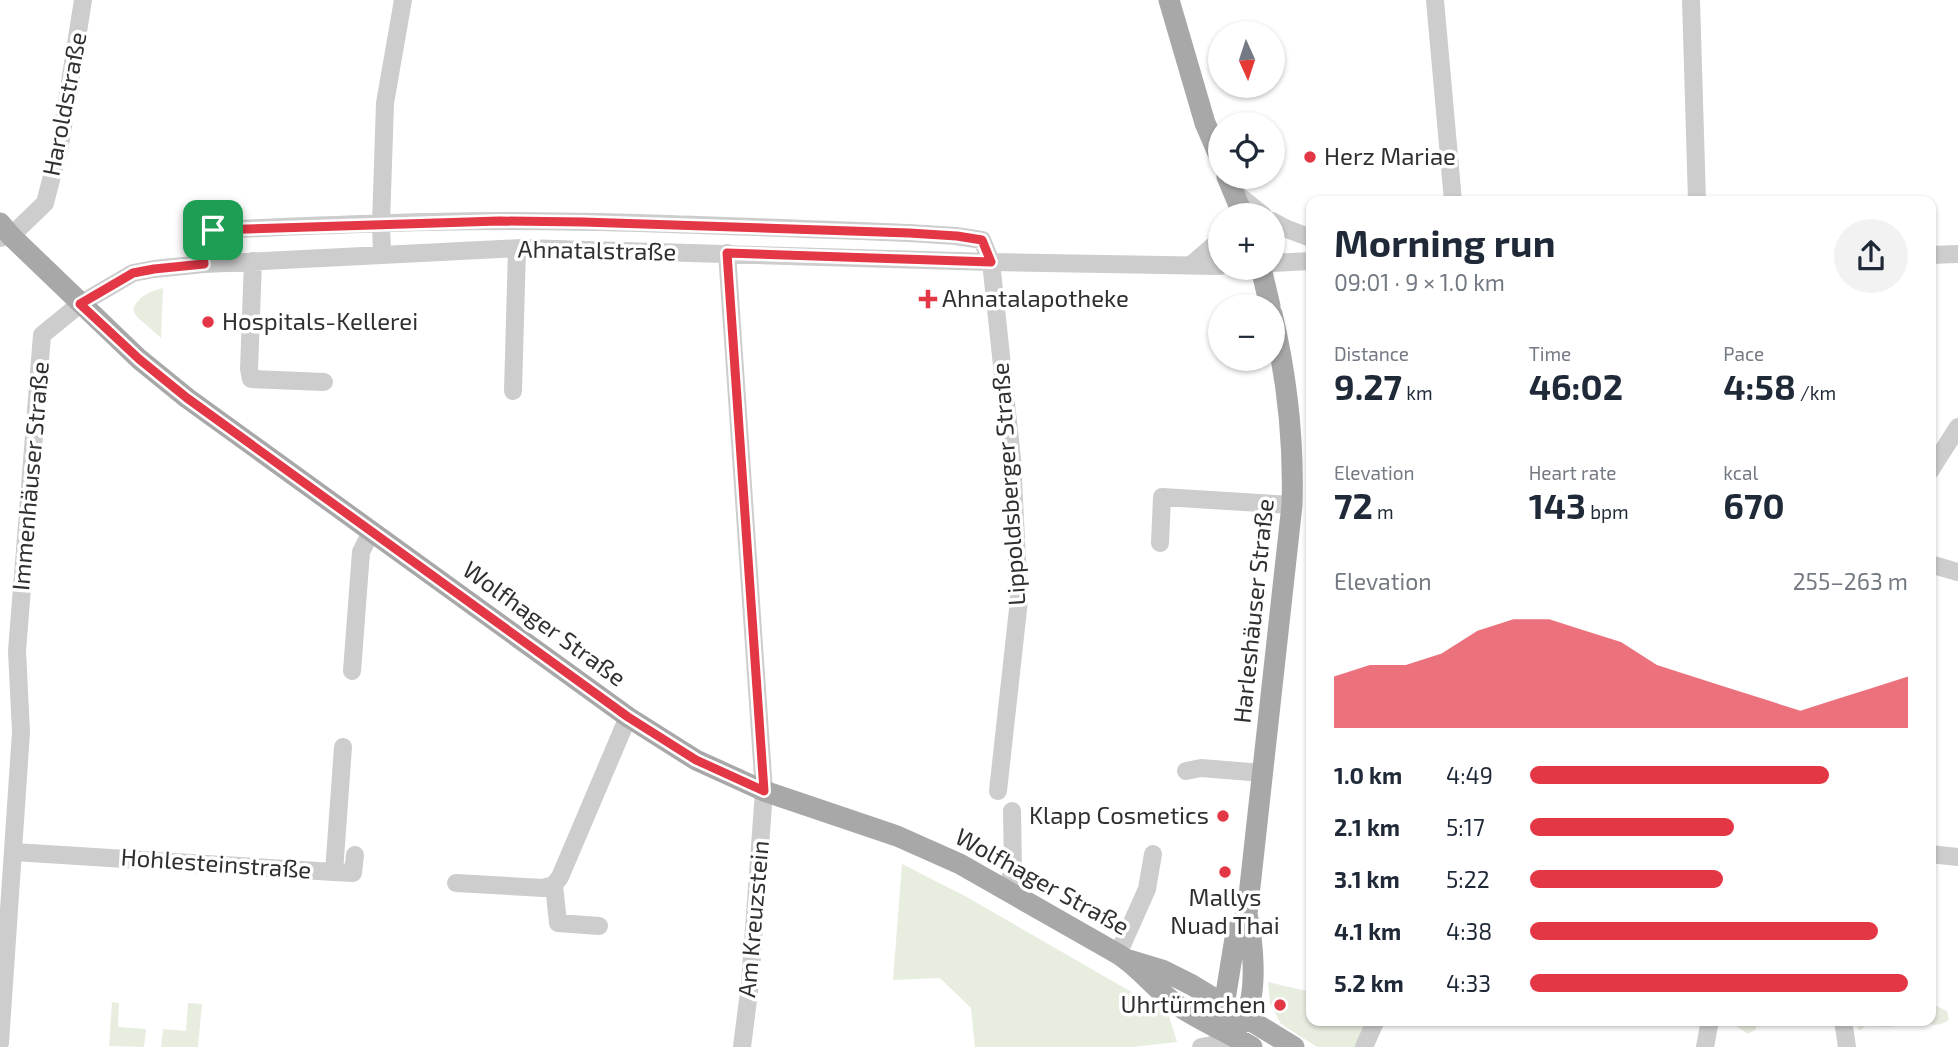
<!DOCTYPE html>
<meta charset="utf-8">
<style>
:root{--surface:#fff;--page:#f2f2f3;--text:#1f2937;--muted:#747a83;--accent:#e33746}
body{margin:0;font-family:"Exo 2",sans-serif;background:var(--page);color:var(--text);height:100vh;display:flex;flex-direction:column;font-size:26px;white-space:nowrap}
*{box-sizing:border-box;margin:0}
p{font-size:23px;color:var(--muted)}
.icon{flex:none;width:38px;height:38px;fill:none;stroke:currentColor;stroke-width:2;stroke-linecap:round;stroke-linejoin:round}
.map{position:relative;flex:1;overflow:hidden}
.sheet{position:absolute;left:1306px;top:196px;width:630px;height:830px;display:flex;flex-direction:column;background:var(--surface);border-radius:14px;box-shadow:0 2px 5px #0004}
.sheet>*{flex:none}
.needle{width:46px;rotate:177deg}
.fabs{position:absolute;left:1208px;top:21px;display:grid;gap:14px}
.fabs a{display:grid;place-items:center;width:77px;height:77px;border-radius:50%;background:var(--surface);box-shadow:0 2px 5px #0004;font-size:35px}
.pin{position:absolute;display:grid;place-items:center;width:60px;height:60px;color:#fff;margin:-30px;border-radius:14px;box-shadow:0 4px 10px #0006}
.round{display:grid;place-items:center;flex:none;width:74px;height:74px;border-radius:37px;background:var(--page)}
.head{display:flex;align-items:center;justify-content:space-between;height:119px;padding:0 28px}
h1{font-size:38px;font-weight:700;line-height:52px}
.metrics{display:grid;grid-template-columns:repeat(3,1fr);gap:10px;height:119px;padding:7px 28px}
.metrics div{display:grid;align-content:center}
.metrics b{font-size:35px;font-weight:700}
.metrics small{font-size:19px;font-weight:400}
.metrics p{font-size:19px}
.chart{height:196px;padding:14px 28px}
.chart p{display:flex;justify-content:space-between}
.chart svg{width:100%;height:126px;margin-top:7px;fill:var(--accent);opacity:.7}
ul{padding:0 28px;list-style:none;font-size:23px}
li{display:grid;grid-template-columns:112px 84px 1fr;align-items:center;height:52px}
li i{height:18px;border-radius:9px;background:var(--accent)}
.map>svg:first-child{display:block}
.green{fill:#e7eddf}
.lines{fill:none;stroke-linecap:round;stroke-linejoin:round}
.minor{stroke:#cdcdcd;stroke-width:18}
.major{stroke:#a8a8a8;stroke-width:21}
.route-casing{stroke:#fff;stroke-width:14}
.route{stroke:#e33746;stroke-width:9}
.poi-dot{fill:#e33746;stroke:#fff;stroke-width:2.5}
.labels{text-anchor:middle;stroke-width:7;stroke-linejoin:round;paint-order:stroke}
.street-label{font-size:24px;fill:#303030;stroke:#fff}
.poi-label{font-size:24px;fill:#303030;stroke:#fff;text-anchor:start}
</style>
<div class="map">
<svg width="1958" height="1047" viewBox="0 0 1958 1047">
<rect width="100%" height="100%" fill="#fff"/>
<path class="green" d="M163 288 161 338 136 316 133 309C140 295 149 292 163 288Z
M902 864 965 896 1168 1013 1177 1042 1132 1047H975L971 1008 940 978 893 980Z
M1268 982 1311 992V1020H1367L1356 1047H1317L1281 1024 1270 1003Z
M112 1002 119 1003 118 1027 146 1029 144 1047 109 1046Z
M188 1003 202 1004 198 1047H161L163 1029 186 1031Z
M1930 1003 1947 1011 1949 1019C1936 1032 1920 1018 1905 1021 1901 1022 1898 1025 1895 1026 1886 1028 1874 1026 1865 1026L1861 1030H1859L1854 1020H1930Z
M1728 1020H1757L1756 1029 1748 1034Z"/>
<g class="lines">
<path class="minor" d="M1435 0 1453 201
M1691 0 1697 201
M1233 191 1263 215
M1272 221 1287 229 1311 238
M0 238 11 236 45 203 60 145 83 0
M727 253 764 791 750 984 742 1047
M382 254 381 224 385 103 403 0
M1930 255 1958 254
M253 261 249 369 251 379 324 382
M1272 263 1311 261
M204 264 202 246 213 230C309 226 405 221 500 221 636 221 773 228 909 233L956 236 982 240 991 262 1012 459 1019 600 998 791
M1191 265 1220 240
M513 391 517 249
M1930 471 1958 427
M1160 543 1162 497 1292 505
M1930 564 1958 572
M352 671 361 552 371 532
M1186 771 1201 768 1263 773
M14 852 334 872 343 747
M1930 854 1958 857
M334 872 353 873 355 855
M456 883 543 888 554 885
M1006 891 1013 870 1012 811
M599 926 558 923 554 885 560 877 628 717
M1118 954 1147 889 1153 854
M1843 1020 1847 1047
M0 1043 21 732 17 651 42 335 80 304 133 273 154 269 204 264 522 248 991 262 1220 266
M1201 1047 1212 1045 1231 1035 1232 1044
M1364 1047 1376 1020
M1705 1047 1710 1020"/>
<path class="major" d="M1169 0 1205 123 1220 158
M1227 177 1243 215
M0 223 11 236 139 359 187 398 628 717 696 760 764 791 897 836 960 864 1118 954C1141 968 1157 992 1180 1007 1203 1022 1229 1033 1252 1047
M1261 268 1270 306
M1129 960 1162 970 1192 985 1294 1047
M1225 1016 1224 1006 1236 932 1247 914
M1231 1035C1235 1029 1242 1024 1245 1017 1258 992 1253 941 1247 914L1292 505C1294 440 1287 377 1272 314"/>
</g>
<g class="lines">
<defs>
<path id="route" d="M499 221 583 222 909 233 957 236 982 240 991 262 727 253 764 791 696 760 628 717 187 398 139 359 80 304 133 273 154 269 204 264 202 246 213 230Z"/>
</defs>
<use href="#route" class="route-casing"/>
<use href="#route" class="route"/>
</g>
<g class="poi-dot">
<circle cx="1310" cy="157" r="7"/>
<path d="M924.5 288.5h7v7h7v7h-7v7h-7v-7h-7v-7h7z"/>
<circle cx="208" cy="322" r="7"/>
<circle cx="1223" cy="816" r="7"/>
<circle cx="1225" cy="872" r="7"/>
<circle cx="1280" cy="1005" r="7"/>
</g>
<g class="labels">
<g class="street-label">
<text transform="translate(65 104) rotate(-79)" y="8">Haroldstraße</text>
<text transform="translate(597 251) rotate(1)" y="8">Ahnatalstraße</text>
<text transform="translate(31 476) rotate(-85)" y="8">Immenhäuser Straße</text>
<text transform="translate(1009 484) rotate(-94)" y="8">Lippoldsberger Straße</text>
<text transform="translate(1254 611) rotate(-84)" y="8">Harleshäuser Straße</text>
<text transform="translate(544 624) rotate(36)" y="8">Wolfhager Straße</text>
<text transform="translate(216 864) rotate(4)" y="8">Hohlesteinstraße</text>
<text transform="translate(1042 882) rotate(29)" y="8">Wolfhager Straße</text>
<text transform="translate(754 919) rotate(-85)" y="8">Am Kreuzstein</text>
</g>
<g class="poi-label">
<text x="1324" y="165">Herz Mariae</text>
<text x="942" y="307">Ahnatalapotheke</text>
<text x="222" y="330">Hospitals-Kellerei</text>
<text x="1209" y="824" text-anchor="end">Klapp Cosmetics</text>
<text x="1225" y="906" text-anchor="middle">Mallys<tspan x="1225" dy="28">Nuad Thai</tspan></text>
<text x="1266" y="1013" text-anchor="end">Uhrtürmchen</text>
</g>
</g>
</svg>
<div class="fabs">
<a><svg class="needle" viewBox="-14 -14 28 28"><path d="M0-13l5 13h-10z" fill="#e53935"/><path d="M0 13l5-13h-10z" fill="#747a83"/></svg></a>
<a><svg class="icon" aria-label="locate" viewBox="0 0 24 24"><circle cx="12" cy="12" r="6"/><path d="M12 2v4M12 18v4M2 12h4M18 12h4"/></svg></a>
<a>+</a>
<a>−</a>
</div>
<div class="pin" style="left:213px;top:230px;background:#1e9e55"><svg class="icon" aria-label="arrive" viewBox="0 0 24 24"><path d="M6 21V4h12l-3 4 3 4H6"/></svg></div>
<section class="sheet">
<div class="head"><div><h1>Morning run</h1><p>09:01 · 9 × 1.0 km</p></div><a class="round"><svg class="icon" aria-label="share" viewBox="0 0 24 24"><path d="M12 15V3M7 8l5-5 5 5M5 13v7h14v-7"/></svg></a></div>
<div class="metrics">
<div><p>Distance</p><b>9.27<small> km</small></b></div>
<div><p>Time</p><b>46:02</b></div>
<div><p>Pace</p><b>4:58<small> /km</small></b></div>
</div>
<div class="metrics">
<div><p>Elevation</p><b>72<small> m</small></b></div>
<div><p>Heart rate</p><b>143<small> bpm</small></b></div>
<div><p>kcal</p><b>670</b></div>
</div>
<div class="chart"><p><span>Elevation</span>255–263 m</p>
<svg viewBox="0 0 160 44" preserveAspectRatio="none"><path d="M0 44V26L10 22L20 22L30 18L40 10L50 6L60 6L70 10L80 14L90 22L100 26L110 30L120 34L130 38L140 34L150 30L160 26V44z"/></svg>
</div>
<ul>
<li><b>1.0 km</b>4:49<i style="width:79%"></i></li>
<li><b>2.1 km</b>5:17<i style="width:54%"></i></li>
<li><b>3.1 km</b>5:22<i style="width:51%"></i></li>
<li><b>4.1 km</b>4:38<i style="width:92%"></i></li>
<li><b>5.2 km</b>4:33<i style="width:100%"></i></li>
</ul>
</section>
</div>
